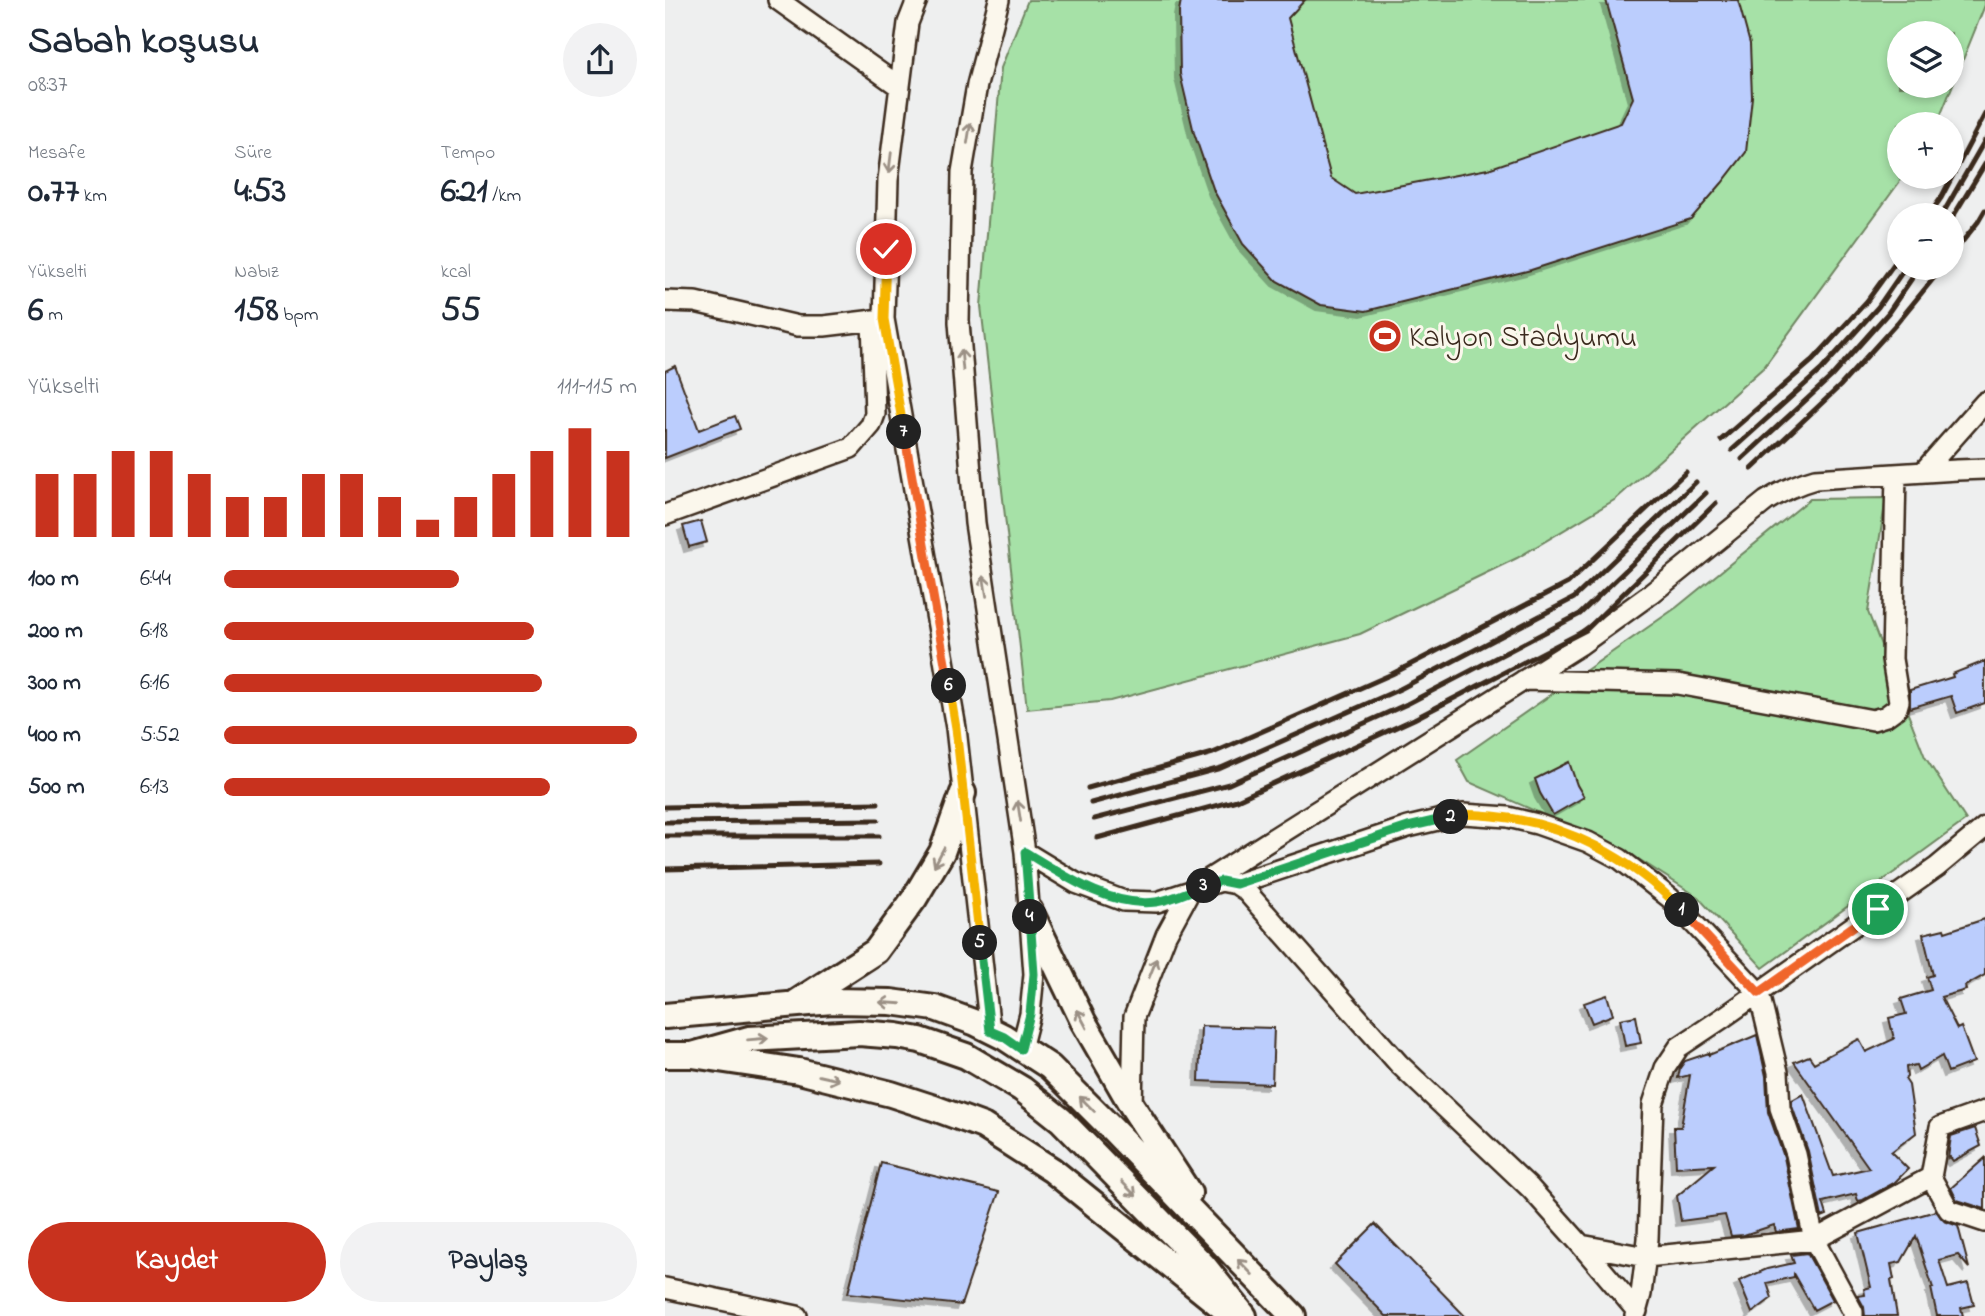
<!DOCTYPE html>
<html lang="tr">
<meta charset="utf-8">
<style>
:root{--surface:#fff;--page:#f2f2f3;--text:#1f2937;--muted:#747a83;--accent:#c8321e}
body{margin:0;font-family:"Indie Flower",sans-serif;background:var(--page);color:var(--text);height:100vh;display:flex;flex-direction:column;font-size:26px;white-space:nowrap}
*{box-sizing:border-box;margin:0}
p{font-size:23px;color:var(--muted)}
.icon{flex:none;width:38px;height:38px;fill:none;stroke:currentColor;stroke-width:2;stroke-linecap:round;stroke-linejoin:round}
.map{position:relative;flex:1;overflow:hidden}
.side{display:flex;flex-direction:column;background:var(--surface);width:665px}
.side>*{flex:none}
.tools{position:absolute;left:1222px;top:21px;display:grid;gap:14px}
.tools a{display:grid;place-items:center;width:77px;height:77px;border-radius:50%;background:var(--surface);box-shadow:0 4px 10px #0003;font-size:35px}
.pin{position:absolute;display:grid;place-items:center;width:60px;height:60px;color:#fff;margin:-30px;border:4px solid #fff;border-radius:50%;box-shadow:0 2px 7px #0007}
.km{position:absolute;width:35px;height:35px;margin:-18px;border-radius:50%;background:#222;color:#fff;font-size:19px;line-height:35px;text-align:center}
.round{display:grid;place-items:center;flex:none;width:74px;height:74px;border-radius:37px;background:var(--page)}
.overview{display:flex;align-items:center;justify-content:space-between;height:119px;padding:0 28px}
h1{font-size:38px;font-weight:700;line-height:52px}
.metrics{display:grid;grid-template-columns:repeat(3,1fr);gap:10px;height:119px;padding:7px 28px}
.metrics div{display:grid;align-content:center}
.metrics b{font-size:35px;font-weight:700}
.metrics small{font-size:19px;font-weight:400}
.metrics p{font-size:19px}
.chart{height:196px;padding:14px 28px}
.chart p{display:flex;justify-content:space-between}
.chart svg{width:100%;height:126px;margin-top:7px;stroke:var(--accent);stroke-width:6}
.primary-button{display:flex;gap:14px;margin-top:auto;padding:14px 28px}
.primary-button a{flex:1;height:80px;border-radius:42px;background:var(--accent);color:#fff;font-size:28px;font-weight:700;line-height:80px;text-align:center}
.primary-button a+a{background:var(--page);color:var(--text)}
ul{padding:0 28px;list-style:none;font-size:23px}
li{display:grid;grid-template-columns:112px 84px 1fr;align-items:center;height:52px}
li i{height:18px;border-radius:9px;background:var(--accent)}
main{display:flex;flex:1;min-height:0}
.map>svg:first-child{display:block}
.green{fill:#a6e1a7;stroke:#708662;stroke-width:2;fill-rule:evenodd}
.building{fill:#bbcdfd;stroke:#3b2a1e;stroke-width:2;filter:url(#shadow)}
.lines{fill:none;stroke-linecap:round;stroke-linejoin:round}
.minor-casing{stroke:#3b2a1e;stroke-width:24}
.major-casing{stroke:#3b2a1e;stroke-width:30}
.minor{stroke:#fbf7ec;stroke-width:19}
.major{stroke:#fbf7ec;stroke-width:24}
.rail{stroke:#3b2a1e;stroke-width:5}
.oneway{stroke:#9b9085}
.split-1-casing{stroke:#fff;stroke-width:14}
.split-2-casing{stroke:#fff;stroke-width:14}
.split-3-casing{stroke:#fff;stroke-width:14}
.split-4-casing{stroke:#fff;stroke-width:14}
.split-5-casing{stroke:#fff;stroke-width:14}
.split-6-casing{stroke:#fff;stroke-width:14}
.split-7-casing{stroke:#fff;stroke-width:14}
.split-8-casing{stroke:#fff;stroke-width:14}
.split-1{stroke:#f0652b;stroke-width:9}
.split-2{stroke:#f5b400;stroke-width:9}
.split-3{stroke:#22a559;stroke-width:9}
.split-4{stroke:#22a559;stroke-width:9}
.split-5{stroke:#22a559;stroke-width:9}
.split-6{stroke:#f5b400;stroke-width:9}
.split-7{stroke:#f0652b;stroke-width:9}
.split-8{stroke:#f5b400;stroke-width:9}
.labels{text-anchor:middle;stroke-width:6;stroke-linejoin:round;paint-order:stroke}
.poi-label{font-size:30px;fill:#3b2a1e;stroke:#fbf7ec;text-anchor:start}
</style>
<main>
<section class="side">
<div class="overview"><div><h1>Sabah koşusu</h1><p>08:37</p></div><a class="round"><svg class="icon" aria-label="share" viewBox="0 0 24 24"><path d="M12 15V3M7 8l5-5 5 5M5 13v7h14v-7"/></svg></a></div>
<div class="metrics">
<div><p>Mesafe</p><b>0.77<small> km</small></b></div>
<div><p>Süre</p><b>4:53</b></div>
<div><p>Tempo</p><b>6:21<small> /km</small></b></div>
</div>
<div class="metrics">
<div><p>Yükselti</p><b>6<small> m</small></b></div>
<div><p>Nabız</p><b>158<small> bpm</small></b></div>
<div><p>kcal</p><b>55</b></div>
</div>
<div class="chart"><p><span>Yükselti</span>111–115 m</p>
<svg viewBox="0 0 160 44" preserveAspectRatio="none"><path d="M5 44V22M15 44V22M25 44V14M35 44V14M45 44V22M55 44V30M65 44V30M75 44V22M85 44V22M95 44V30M105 44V38M115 44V30M125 44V22M135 44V14M145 44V6M155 44V14"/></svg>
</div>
<ul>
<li><b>100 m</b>6:44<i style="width:57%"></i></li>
<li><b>200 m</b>6:18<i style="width:75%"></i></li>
<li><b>300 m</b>6:16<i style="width:77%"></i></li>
<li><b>400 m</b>5:52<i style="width:100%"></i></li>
<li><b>500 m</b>6:13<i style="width:79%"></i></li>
</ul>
<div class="primary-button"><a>Kaydet</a><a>Paylaş</a></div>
</section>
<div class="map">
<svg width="1320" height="1316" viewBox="0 0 1320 1316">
<defs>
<filter id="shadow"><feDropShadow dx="-5" dy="5" stdDeviation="0" flood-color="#0004"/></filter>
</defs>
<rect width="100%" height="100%" fill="#eeefef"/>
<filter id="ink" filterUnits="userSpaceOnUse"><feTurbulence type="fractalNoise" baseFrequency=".0143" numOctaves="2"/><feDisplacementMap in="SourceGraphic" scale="14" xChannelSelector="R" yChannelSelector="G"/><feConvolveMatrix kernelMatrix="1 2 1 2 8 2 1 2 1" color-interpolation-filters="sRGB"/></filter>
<g filter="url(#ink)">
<path class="green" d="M363 0H1320V5L1272 124H1234V177H1238L1099 367 951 499 852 558 695 634 445 701 362 709 316 306 336 68ZM1234 33H1286V86H1234Z
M1221 498 1203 612 1260 757 1301 820 1098 968 1033 897 959 850 804 782 792 760 1012 607 1145 499Z"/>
<path class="building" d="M516 0H640L623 18 666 178 690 194 823 169 956 123 968 98 941 0H1073L1085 44 1087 97 1081 152 1057 183 1026 219 866 270 701 311 656 305 612 281 578 244 549 191 529 133 515 74 514 11Z
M10 366 34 430 70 416 75 429 0 458V371Z
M36 521 42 542 24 547 18 526Z
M1320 661V703L1292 713 1286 696 1245 708V690L1288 677 1287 674Z
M904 762 912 785 919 797 888 815 875 793 870 779Z
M1320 919V975L1300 986 1301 990 1276 997 1292 1029 1296 1027 1309 1062 1283 1072 1277 1056 1253 1070 1251 1065 1241 1067 1242 1077 1240 1079 1244 1085 1251 1133 1226 1152 1243 1169 1229 1183 1198 1200 1193 1201 1191 1194 1158 1202 1162 1215 1157 1217 1143 1151 1127 1106V1100L1138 1094 1168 1176 1204 1168 1129 1062 1144 1056 1149 1063 1194 1039 1201 1052 1229 1039 1224 1018 1241 1014 1236 999 1266 990 1262 977 1268 975 1258 934 1279 929 1280 932Z
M942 995 948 1015 927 1023 919 1003Z
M971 1016 976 1043 960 1046 955 1019Z
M536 1026 609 1028 607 1084 534 1081Z
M1092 1035 1101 1076 1103 1112 1119 1157 1134 1229 1111 1232 1109 1225 1079 1235 1066 1236 1060 1215 1016 1221 1012 1196 1049 1165 1011 1167 1009 1127H1016L1025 1075 1013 1078 1015 1068 1020 1061 1044 1053V1055Z
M1310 1128 1316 1146 1288 1161 1285 1157 1283 1158 1286 1136Z
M1320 1158V1209L1292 1200 1286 1188Z
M216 1163 334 1192 296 1305 183 1293Z
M1271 1211 1279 1221 1293 1226 1304 1268 1293 1255 1274 1260 1283 1288 1303 1283 1309 1305 1296 1308 1298 1316H1272L1266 1288H1268L1251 1236 1236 1262 1226 1264 1229 1279 1226 1280 1232 1316H1200L1199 1307 1193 1296 1200 1295 1199 1289 1206 1287 1193 1233Z
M710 1224 800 1316H721L670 1264Z
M1142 1253 1168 1300 1149 1310 1129 1275V1277L1102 1283 1107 1298 1087 1313 1074 1281 1102 1269 1129 1263 1126 1255Z"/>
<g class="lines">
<defs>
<path id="minor" d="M113 0 235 87
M252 0 243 23 223 180 219 319 291 728 325 1031
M334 0 312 85 297 172 294 322 310 523 360 852 369 974 365 1014 356 1049
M0 301 30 302 133 326H159L218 319
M1258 472 1320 402
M0 515 186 448 206 425 210 414 207 320
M859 680 1013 684 1208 720 1221 716 1232 708 1234 701 1227 659 1231 474
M360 852 411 883 459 901 492 902 556 881 571 884 580 890 734 1064 865 1188 916 1245 981 1257 1149 1240 1266 1177 1275 1127 1320 1111
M571 884 743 827 798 814 843 817 872 824 923 842 955 859 1005 898 1094 993 1113 1072 1115 1108 1131 1154 1149 1240 1188 1312V1316
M467 1106 469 1017 501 935 525 891 915 645 987 593 1101 501C1117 491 1132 484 1150 479L1292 470 1320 469
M1266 1177 1284 1210 1320 1222
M916 1245 972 1311
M0 1288 132 1316
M970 1316 976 1294 983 1239 988 1104 1000 1068 1014 1047 1059 1017 1272 867 1320 827"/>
<path id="major" d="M365 911 418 1021 467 1106 524 1193
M132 1002 211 951 249 899 277 852 298 793
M0 1016 167 1001 226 1002 270 1008 311 1023 339 1037 385 1067 447 1129 628 1316
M0 1055H27L134 1071 226 1094 269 1108 318 1126 387 1170 561 1310
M27 1055 84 1039 194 1033 232 1036 255 1040 301 1056 357 1089 396 1120 539 1266 579 1316"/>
</defs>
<use href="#minor" class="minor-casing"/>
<use href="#major" class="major-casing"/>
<use href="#minor" class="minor"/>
<use href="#major" class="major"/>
<path class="rail" d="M1264 215 1276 198 1320 114
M1277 215 1320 140
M1286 220 1320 164
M1286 256 1313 222 1320 210
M1056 440 1148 360 1202 301 1234 257
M1067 450 1157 369 1213 307 1240 268
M1077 459 1166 377 1223 313 1254 268
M1087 469 1175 386 1232 323 1277 268
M423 788 548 753 727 674 903 583 1021 472
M426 803 556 768 735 689 909 598 1031 482
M0 807 213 803
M429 819 564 784 742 704 915 614 1041 493
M0 822 213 820
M0 836H214
M432 838 572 800 749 719 921 630 1051 503
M0 869 214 864"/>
</g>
<defs><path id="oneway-shaft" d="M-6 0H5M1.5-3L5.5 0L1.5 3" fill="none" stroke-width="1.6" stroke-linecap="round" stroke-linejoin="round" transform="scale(1.75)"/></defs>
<g class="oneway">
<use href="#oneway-shaft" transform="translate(304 133) rotate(-81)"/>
<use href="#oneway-shaft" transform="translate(225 163) rotate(97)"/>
<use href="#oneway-shaft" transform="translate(297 360) rotate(-95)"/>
<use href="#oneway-shaft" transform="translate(320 586) rotate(-99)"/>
<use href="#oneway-shaft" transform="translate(354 811) rotate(-99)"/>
<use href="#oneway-shaft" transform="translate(274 857) rotate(118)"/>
<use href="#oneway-shaft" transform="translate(488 968) rotate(-68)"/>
<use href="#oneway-shaft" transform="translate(225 1003) rotate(-176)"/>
<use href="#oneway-shaft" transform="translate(417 1019) rotate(-118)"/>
<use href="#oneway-shaft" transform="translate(93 1039) rotate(-5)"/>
<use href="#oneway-shaft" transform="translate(164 1078) rotate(13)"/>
<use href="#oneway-shaft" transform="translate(422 1104) rotate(-135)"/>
<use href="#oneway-shaft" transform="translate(464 1189) rotate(46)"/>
<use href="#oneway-shaft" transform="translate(580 1267) rotate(-134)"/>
</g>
</g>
<g class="lines" filter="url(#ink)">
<defs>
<path id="split-1" d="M1017 910 1094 993 1213 909"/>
<path id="split-2" d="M786 817C800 813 813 815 828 816 899 822 968 859 1017 910"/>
<path id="split-3" d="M539 886 556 881 571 884 743 827 786 817"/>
<path id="split-4" d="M365 917 360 852C398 875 445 908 491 902 507 900 524 891 539 886"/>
<path id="split-5" d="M315 943 325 1031 339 1037 356 1049 365 1014 369 974 365 917"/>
<path id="split-6" d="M284 686 291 728 315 943"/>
<path id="split-7" d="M239 432 284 686"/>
<path id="split-8" d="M221 249 219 319 239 432"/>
</defs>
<use href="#split-1" class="split-1-casing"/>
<use href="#split-2" class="split-2-casing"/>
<use href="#split-3" class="split-3-casing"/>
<use href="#split-4" class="split-4-casing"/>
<use href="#split-5" class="split-5-casing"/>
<use href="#split-6" class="split-6-casing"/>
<use href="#split-7" class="split-7-casing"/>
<use href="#split-8" class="split-8-casing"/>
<use href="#split-1" class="split-1"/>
<use href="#split-2" class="split-2"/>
<use href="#split-3" class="split-3"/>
<use href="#split-4" class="split-4"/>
<use href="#split-5" class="split-5"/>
<use href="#split-6" class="split-6"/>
<use href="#split-7" class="split-7"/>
<use href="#split-8" class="split-8"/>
</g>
<defs>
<symbol id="stadium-disc" viewBox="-11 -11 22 22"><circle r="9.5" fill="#c8321e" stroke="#fbf7ec"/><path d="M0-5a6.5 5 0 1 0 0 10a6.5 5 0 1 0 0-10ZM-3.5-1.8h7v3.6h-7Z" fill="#fff"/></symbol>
</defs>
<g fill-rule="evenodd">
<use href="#stadium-disc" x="701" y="317" width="38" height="38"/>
</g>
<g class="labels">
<g class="poi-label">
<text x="744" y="346">Kalyon Stadyumu</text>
</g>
</g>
</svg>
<div class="tools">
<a><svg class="icon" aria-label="layers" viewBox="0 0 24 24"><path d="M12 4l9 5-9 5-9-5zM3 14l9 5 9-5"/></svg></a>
<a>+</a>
<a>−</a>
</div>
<div class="pin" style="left:1213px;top:909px;background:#1e9e55"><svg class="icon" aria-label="arrive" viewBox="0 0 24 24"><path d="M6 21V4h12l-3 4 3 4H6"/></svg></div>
<div class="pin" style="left:221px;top:249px;background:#d93025"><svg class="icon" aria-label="check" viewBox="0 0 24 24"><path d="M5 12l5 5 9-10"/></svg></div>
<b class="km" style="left:1017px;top:910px">1</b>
<b class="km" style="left:786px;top:817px">2</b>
<b class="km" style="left:539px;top:886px">3</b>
<b class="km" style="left:365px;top:917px">4</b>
<b class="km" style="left:315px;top:943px">5</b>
<b class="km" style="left:284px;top:686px">6</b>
<b class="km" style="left:239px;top:432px">7</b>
</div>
</main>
